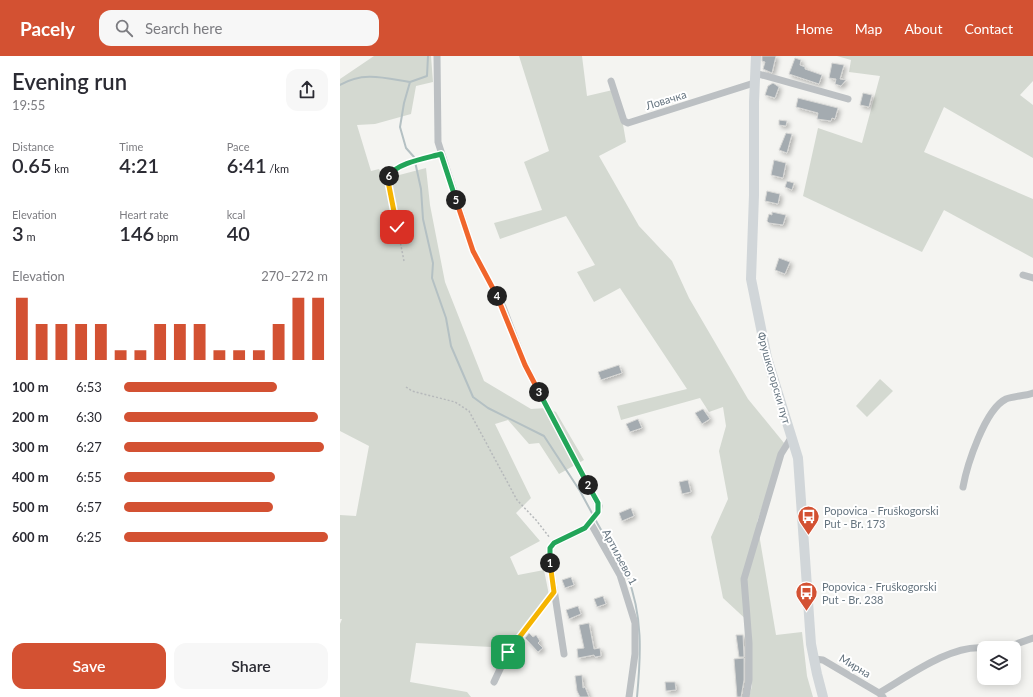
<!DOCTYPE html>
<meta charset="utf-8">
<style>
:root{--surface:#fff;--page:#f7f7f7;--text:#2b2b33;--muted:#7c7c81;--accent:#d35132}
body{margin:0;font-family:Lato,sans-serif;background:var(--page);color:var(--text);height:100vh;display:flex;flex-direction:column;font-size:15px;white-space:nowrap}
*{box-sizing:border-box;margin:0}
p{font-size:13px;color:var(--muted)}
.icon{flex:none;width:22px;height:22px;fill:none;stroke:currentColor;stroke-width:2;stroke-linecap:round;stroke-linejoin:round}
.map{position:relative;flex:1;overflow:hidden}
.details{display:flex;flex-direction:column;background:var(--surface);width:340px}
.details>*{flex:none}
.fabs{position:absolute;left:637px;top:585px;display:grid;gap:8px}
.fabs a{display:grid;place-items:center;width:44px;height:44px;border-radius:8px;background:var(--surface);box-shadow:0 2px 10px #0003;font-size:20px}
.pin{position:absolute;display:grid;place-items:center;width:34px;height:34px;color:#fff;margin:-17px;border-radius:8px;box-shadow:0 2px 6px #0006}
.km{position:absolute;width:20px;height:20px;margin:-10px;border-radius:50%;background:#222;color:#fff;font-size:11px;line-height:20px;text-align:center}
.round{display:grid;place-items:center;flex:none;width:42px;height:42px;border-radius:12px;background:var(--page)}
.headline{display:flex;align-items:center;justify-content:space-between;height:68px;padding:0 12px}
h1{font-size:22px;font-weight:600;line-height:30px}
.stats{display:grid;grid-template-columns:repeat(3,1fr);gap:6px;height:68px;padding:4px 12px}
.stats div{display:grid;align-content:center}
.stats b{font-size:20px;font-weight:600}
.stats small{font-size:11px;font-weight:400}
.stats p{font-size:11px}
.chart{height:112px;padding:8px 12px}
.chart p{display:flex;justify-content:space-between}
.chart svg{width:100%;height:72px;margin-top:4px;stroke:var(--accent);stroke-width:6}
.primary-button{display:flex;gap:8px;margin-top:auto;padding:8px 12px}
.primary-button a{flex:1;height:46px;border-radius:12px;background:var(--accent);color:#fff;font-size:16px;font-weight:600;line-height:46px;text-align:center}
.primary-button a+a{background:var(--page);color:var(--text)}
ul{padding:0 12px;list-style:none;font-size:13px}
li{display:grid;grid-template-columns:64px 48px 1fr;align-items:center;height:30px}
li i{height:10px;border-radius:5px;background:var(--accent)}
header{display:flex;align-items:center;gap:24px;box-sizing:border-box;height:56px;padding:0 20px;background:var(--accent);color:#fff}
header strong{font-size:19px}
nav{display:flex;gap:22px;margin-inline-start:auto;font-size:14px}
.search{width:280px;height:36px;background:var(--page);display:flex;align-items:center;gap:10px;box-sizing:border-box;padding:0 14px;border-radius:12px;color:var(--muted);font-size:15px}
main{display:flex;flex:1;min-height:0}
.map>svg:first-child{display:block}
.green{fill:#d4d9d1}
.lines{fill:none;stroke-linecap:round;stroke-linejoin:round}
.stream{stroke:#b4c0c3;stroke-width:2}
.building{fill:#a4abb0;stroke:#d6d6d4;filter:url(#shadow)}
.path{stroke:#b6b9bb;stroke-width:1.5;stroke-dasharray:2 2;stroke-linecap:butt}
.street{stroke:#bcc0c3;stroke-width:7}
.secondary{stroke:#d1d6d9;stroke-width:10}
.split-1-casing{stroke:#fff;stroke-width:8}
.split-2-casing{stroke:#fff;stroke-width:8}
.split-3-casing{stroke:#fff;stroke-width:8}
.split-4-casing{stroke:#fff;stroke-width:8}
.split-5-casing{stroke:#fff;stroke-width:8}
.split-6-casing{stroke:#fff;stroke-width:8}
.split-7-casing{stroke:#fff;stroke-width:8}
.split-1{stroke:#f5b400;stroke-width:5}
.split-2{stroke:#22a559;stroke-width:5}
.split-3{stroke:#22a559;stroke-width:5}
.split-4{stroke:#f0652b;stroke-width:5}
.split-5{stroke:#f0652b;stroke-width:5}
.split-6{stroke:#22a559;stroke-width:5}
.split-7{stroke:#f5b400;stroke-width:5}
.labels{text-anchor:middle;stroke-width:4;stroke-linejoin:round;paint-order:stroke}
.street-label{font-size:11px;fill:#667580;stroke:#fff}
.poi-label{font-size:11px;fill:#667580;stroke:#fff;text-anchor:start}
</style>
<header>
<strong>Pacely</strong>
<div class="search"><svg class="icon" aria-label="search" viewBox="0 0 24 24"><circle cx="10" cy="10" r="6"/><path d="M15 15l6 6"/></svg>Search here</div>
<nav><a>Home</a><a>Map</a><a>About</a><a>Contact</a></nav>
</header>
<main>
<section class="details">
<div class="headline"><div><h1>Evening run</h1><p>19:55</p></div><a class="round"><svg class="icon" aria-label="share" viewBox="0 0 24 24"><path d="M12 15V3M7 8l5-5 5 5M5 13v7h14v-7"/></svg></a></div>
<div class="stats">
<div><p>Distance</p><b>0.65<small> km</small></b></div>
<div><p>Time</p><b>4:21</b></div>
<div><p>Pace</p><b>6:41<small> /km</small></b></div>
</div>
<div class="stats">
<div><p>Elevation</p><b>3<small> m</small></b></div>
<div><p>Heart rate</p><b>146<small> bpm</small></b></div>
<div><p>kcal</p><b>40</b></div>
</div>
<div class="chart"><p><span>Elevation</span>270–272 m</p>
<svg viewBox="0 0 160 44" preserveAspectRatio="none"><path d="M5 44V6M15 44V22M25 44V22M35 44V22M45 44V22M55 44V38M65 44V38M75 44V22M85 44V22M95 44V22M105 44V38M115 44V38M125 44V38M135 44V22M145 44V6M155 44V6"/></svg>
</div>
<ul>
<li><b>100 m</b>6:53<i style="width:75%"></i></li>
<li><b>200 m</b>6:30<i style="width:95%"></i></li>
<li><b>300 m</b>6:27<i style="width:98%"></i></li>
<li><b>400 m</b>6:55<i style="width:74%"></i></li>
<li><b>500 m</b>6:57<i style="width:73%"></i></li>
<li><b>600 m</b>6:25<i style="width:100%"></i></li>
</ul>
<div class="primary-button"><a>Save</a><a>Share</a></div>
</section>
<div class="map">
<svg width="693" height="641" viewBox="0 0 693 641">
<defs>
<filter id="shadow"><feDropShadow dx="2.5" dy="2.5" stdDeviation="2" flood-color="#0004"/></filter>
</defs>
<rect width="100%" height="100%" fill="#f4f4f1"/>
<path class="green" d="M34 0H91L93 26 76 30 71 58 35 68 17 69 31 115 39 113 44 123 86 112 90 149 105 226 144 325 191 353 206 352 216 356 244 404 219 418 199 387 189 388 168 364 155 368 191 442 176 457 200 485 170 501 178 519 204 514 209 539 172 592 76 587 70 626 127 636 131 641H0V568L2 563H0V459L16 460 29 390 0 375V23Z
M179 0H242L247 40 277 33 286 86 259 100 299 170 332 205 349 242 408 343 444 387 417 466 436 579 462 576 467 620 473 641H409L412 630 411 568 383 542 371 481 388 443 379 395 386 370 383 351 369 356 360 342 281 364 277 350 347 333 280 232 254 246 237 216 255 209 226 160 160 183 154 167 202 154 184 106 209 95Z
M497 0H693V25L680 39 693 49V102L604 51 584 96 693 143V202L604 154 582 196 463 140 478 72 522 87 540 20 509 16 511 4Z
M540 323 553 335 527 361 516 350Z"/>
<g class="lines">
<path class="stream" d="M88 0 87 20 70 26 64 47 60 71 66 92 74 101 81 133 83 163 93 207 92 222 106 262 111 290 133 341 148 352 204 380 240 435 253 459
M0 29C23 15 45 22 70 26
M255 463C265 482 278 500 287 519 303 560 301 598 297 641"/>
</g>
<path class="building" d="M422 0H436L432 17 423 13 425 6 422 5Z
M455 2 461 4 460 9 465 11V13L482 19 479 28 449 18Z
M492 7 504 9 500 23 506 24 501 30 495 28 496 23 489 22Z
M433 27 439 31 435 42 425 39 428 30Z
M523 37 532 39 529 51 520 49Z
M458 42 498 52 495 63 492 62 491 65 477 63 478 57 456 51Z
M439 64 447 65 446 70 439 69Z
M446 77 452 78 447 97 439 94Z
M434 104 446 107 443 122 431 119Z
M447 125 454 127 452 134 445 131Z
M427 135 440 138 438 148 425 145Z
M432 156 446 159 443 169 429 167 427 165 429 158 432 159Z
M439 202 450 206 445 218 435 214Z
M279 309 282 317 261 324 258 316Z
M363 353 370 363 362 368 355 357Z
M298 363 302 372 290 376 286 368Z
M348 424 351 436 342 438 339 426Z
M291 452 294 460 282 465 279 457Z
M231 521 234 529 225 532 222 524Z
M263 540 266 548 257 551 254 543Z
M238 550 241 558 229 563 226 554Z
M249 567 254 593 260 592 261 600 255 601 254 599 238 602 237 593 244 592 239 569Z
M189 577 193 581 196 579 200 585 198 587 203 592 198 596 185 582Z
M396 579H403L404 601H399Z
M404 602V624L401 641H397L394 603Z
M242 619 243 632 245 631 249 641H240L237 635 235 620Z
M325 626H335L336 634 326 635Z"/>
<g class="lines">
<path class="path" d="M64 205 48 125C52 107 79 104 95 100
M66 331 72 335 115 346 129 355 177 444 196 464 210 482"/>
<path class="street" d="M97 0 98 86 133 195 163 251 185 309 259 450 258 456 245 472 214 487 210 492V507L224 598
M415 17 508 43
M271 25 284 65 288 67 414 27
M683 219 693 222
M623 431C627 409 645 353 666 343 674 340 685 340 693 337
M250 466 280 519 295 567V598L289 641
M665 592 693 582
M474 603 483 604 539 637 543 641
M154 626 168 596 214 536
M539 637C567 621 611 588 644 592
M406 641 409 624V587L404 523 441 398 451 382"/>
<path class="secondary" d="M416 0 414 46V139L411 223 427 302 458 402 471 588 477 618 483 641"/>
</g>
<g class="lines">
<defs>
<path id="split-1" d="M168 596 214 536 210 507"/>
<path id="split-2" d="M210 507V492L214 487 245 472 258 456V447L248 429"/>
<path id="split-3" d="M199 336 248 429"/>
<path id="split-4" d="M157 240 185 309 199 336"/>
<path id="split-5" d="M116 144 133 195 157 240"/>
<path id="split-6" d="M49 120C56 107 87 102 101 98L116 144"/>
<path id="split-7" d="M49 120 48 125 57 171"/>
</defs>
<use href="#split-1" class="split-1-casing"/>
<use href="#split-2" class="split-2-casing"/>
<use href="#split-3" class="split-3-casing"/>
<use href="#split-4" class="split-4-casing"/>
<use href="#split-5" class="split-5-casing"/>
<use href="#split-6" class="split-6-casing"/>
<use href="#split-7" class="split-7-casing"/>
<use href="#split-1" class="split-1"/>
<use href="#split-2" class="split-2"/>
<use href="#split-3" class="split-3"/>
<use href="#split-4" class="split-4"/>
<use href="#split-5" class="split-5"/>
<use href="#split-6" class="split-6"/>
<use href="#split-7" class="split-7"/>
</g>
<defs>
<symbol id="bus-pin" viewBox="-11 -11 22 30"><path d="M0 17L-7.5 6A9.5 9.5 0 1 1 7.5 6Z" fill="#d35132" stroke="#fff"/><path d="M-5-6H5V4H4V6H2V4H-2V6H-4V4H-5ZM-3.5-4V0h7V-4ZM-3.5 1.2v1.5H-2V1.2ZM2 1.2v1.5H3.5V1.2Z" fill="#fff"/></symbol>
</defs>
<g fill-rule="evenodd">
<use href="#bus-pin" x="456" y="448" width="25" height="34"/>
<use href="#bus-pin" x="454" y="524" width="25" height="34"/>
</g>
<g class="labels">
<g class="street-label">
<text transform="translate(326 44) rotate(-17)" y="4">Ловачка</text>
<text transform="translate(434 322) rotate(74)" y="4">Фрушкогорски пут</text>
<text transform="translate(280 501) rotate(62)" y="4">Артиљево 1</text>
<text transform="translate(515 610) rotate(31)" y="4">Мирна</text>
</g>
<g class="poi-label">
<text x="484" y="459">Popovica - Fruškogorski<tspan x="484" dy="13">Put - Br. 173</tspan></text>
<text x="482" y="535">Popovica - Fruškogorski<tspan x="482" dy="13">Put - Br. 238</tspan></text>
</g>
</g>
</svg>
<div class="fabs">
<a><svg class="icon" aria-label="layers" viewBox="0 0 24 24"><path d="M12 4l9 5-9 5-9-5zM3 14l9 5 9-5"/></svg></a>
</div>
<div class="pin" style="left:168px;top:596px;background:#1e9e55"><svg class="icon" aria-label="arrive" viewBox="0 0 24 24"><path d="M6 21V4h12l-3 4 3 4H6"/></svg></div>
<div class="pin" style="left:57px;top:171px;background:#d93025"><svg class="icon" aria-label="check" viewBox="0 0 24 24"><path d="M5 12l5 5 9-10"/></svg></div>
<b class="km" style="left:210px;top:507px">1</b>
<b class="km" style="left:248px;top:429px">2</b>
<b class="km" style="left:199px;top:336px">3</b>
<b class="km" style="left:157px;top:240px">4</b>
<b class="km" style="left:116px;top:144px">5</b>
<b class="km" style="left:49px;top:120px">6</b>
</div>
</main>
